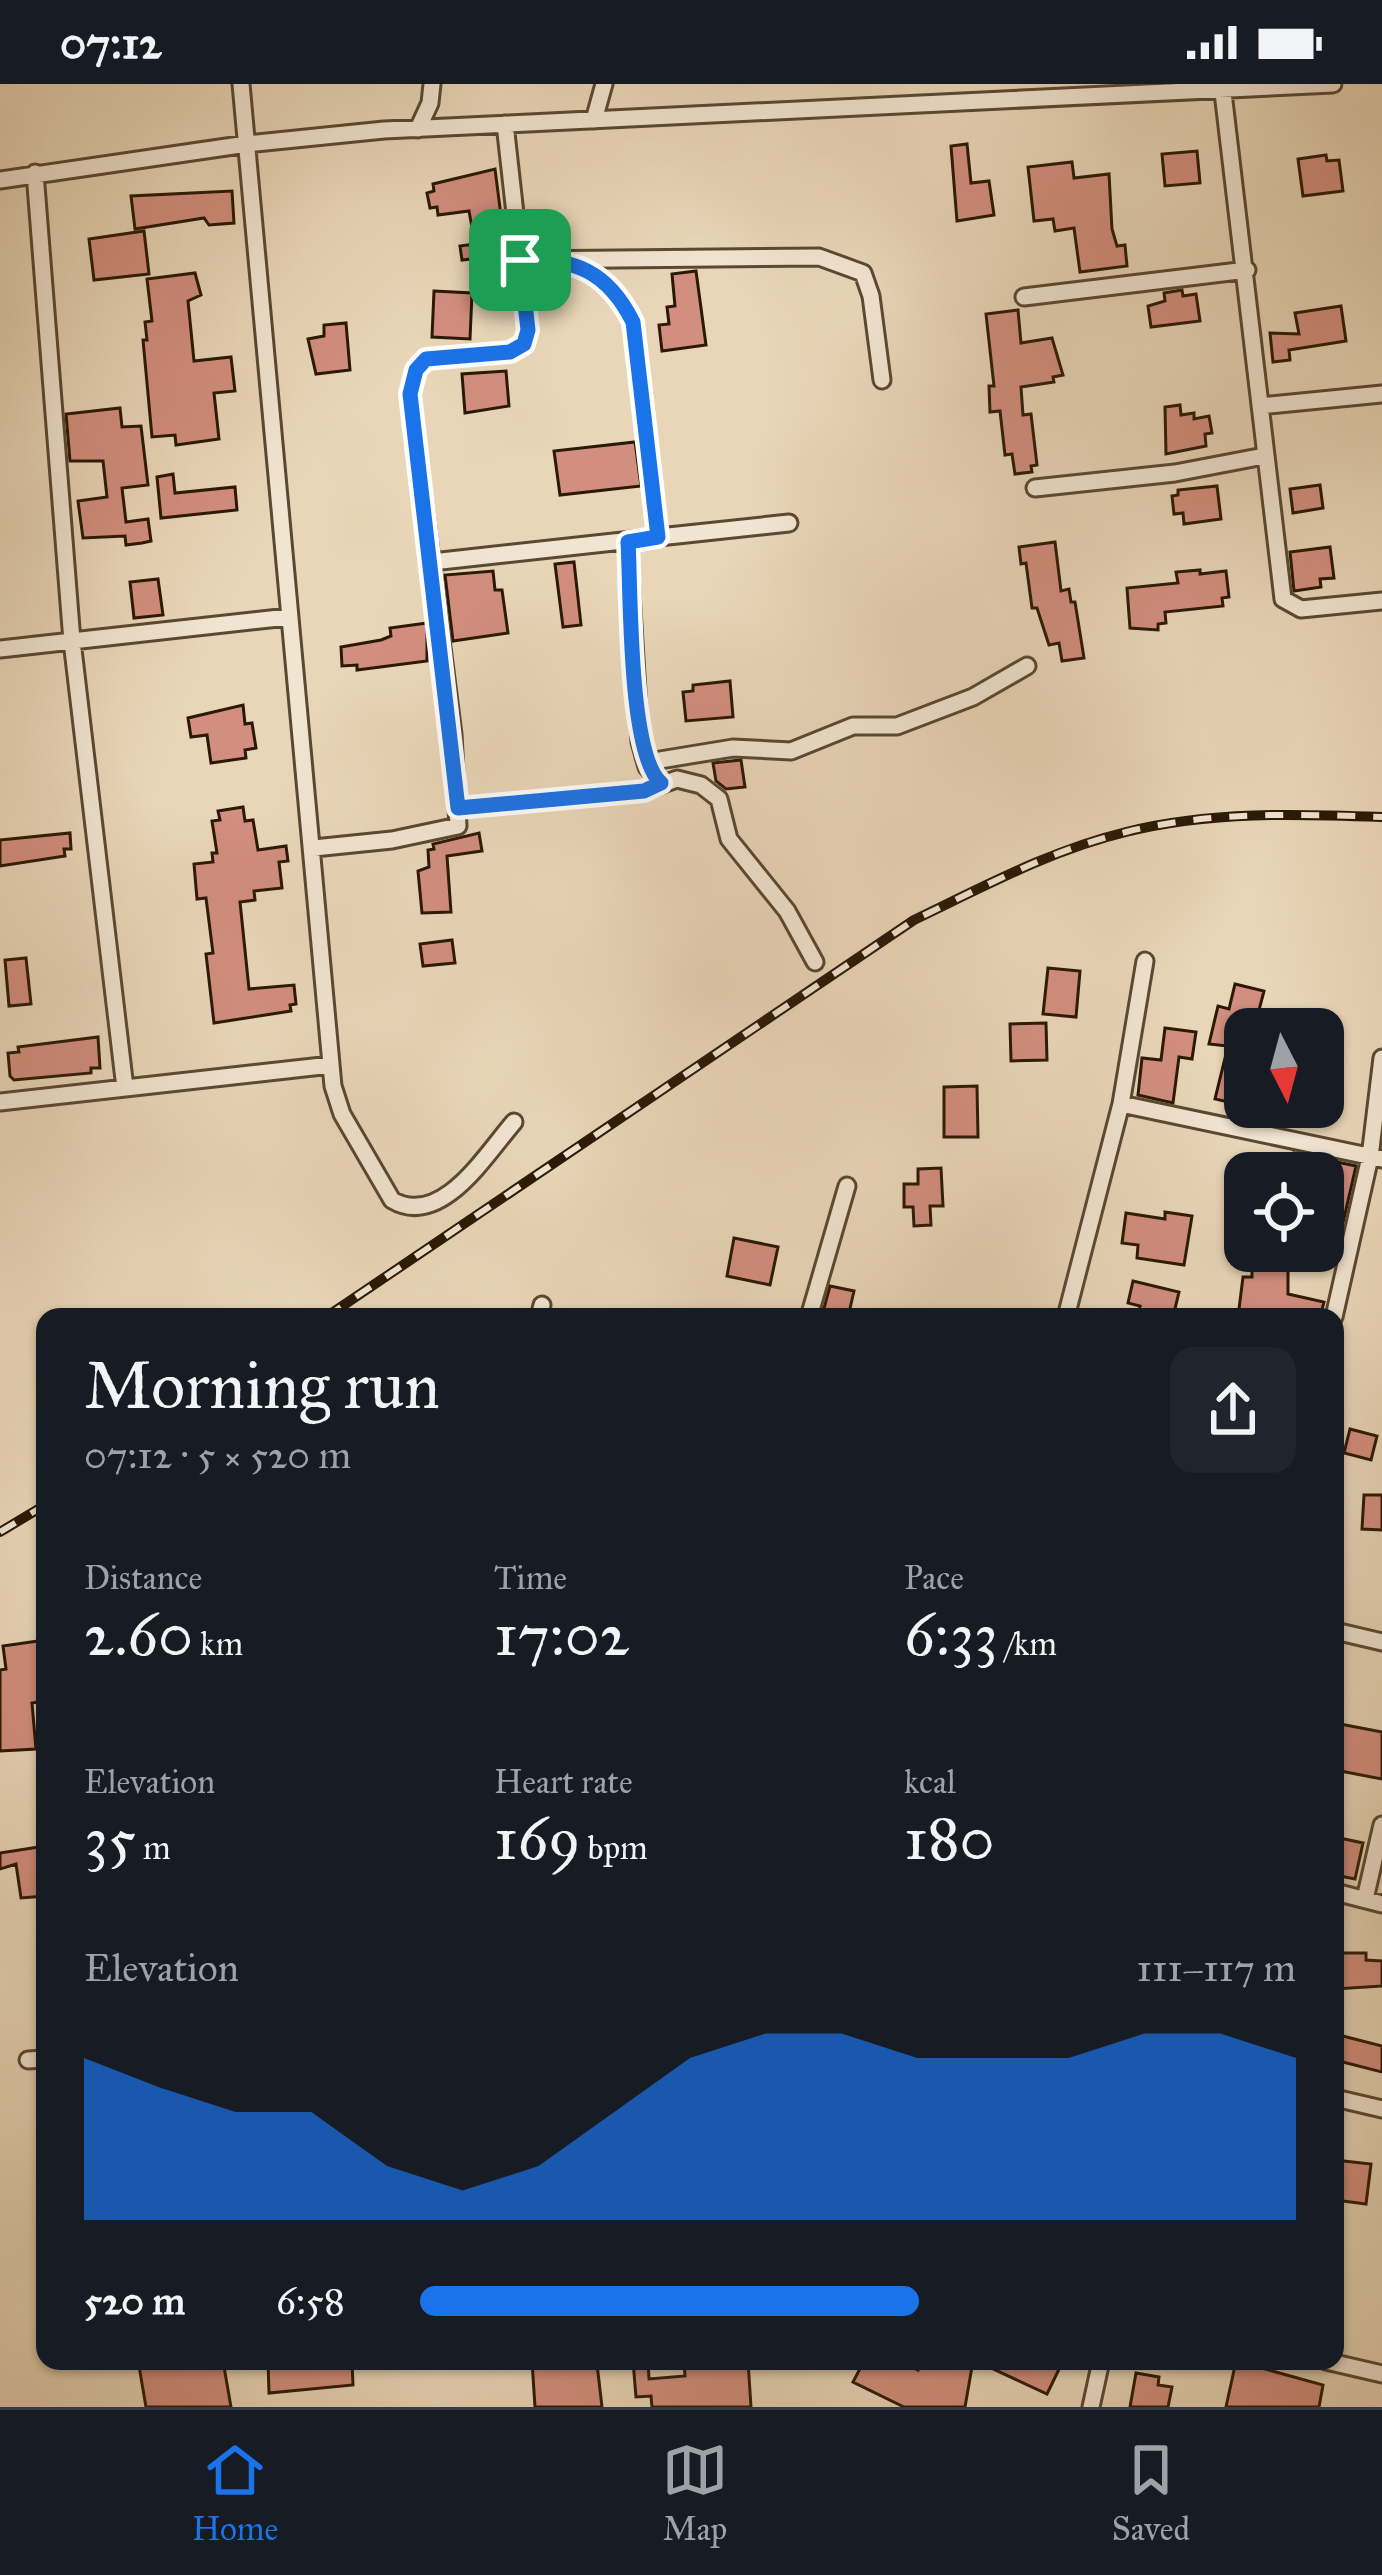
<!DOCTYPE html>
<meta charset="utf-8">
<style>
:root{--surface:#171b24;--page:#20242c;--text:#f1f3f6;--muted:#9ea1a6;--line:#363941;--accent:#1a73e8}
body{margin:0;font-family:"IM FELL Great Primer",serif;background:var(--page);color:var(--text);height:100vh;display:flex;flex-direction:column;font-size:45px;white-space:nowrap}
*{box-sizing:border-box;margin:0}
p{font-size:39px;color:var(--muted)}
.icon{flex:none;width:66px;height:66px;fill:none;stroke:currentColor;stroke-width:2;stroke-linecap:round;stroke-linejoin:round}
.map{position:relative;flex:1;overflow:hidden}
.sheet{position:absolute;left:36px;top:1224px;width:1308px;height:1062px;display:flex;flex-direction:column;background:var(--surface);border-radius:24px;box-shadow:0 3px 9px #0004}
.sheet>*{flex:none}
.needle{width:78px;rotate:174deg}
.controls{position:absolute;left:1224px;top:924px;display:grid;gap:24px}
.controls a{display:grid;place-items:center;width:120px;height:120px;border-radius:24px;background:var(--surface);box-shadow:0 3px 9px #0004;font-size:60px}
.pin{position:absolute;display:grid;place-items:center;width:102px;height:102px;color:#fff;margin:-51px;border-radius:24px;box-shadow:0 6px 18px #0006}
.round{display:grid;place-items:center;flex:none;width:126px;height:126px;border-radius:24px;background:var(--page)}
.summary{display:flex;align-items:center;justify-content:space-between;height:204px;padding:0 48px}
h1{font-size:66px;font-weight:600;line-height:90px}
.figures{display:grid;grid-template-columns:repeat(3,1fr);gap:18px;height:204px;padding:12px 48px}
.figures div{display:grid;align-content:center}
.figures b{font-size:60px;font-weight:600}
.figures small{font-size:33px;font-weight:400}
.figures p{font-size:33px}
.chart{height:336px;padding:24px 48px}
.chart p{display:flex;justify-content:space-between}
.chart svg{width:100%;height:216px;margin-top:12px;fill:var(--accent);opacity:.7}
ul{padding:0 48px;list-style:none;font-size:39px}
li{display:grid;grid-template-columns:192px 144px 1fr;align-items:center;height:90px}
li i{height:30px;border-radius:15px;background:var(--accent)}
.status{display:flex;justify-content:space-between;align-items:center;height:84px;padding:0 60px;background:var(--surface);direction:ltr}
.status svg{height:33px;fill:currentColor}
.tabs{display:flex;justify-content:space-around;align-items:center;height:168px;border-top:3px solid var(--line);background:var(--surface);font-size:33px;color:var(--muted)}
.tabs a{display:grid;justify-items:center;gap:6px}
.tabs .current{color:var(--accent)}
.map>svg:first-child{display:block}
.building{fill:#d28e7e;stroke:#2b1805;stroke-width:3}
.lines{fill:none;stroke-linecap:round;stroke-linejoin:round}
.street-casing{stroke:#5a4832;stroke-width:21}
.street{stroke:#f1e4d1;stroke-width:15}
.rail-casing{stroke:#2b1805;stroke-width:10}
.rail{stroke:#f1e4d1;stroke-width:6;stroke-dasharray:18;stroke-linecap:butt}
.route-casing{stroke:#fff;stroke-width:24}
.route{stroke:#1a73e8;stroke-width:15}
</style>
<div class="status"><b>07:12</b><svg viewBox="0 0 49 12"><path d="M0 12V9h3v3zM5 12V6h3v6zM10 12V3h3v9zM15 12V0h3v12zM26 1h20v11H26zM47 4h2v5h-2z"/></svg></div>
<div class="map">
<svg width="1382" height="2323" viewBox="0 0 1382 2323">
<rect width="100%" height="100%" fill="#e9d6b8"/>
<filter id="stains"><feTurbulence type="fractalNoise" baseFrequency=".00167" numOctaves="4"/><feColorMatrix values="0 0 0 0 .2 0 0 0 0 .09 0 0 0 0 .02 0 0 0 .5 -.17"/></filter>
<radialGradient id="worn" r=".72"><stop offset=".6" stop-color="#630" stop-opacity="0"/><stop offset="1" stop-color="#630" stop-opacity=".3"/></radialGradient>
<path class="building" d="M967 60 971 99 989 97 994 131 957 137 951 62Z
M1197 67 1200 99 1165 102 1162 70Z
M1326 71 1327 77 1339 76 1343 107 1303 112 1298 75Z
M1072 78 1074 94 1109 90 1112 145 1117 162 1125 161 1127 182 1080 188 1074 144 1055 147 1053 135 1034 137 1028 83Z
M495 85 506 171 462 176 460 162 475 160 469 127 438 131 437 123 430 124 427 109 434 107 433 100Z
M232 107 234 139 209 141 204 134 135 145 131 112Z
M144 147 149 190 94 196 89 155Z
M696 187 706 261 662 267 659 241 669 240 667 223 675 222 672 190Z
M195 189 201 211 188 217 194 277 231 273 235 307 214 309 219 355 176 361 175 351 152 353 143 256H147L145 238 152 237 147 195Z
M1182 206 1183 212 1196 210 1200 237 1151 243 1148 222 1165 217 1164 209Z
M434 207 472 209 470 255 432 253Z
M1341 222 1346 257 1289 266 1290 276 1273 278 1270 249 1299 250 1295 229Z
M1018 226 1021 259 1052 254 1063 291 1053 293 1054 298 1021 303 1023 331 1031 330 1037 381 1031 382 1032 388 1015 390 1012 370 1005 371 1000 327 990 328 989 302H994L986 230Z
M346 239 350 286 316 290 308 255 324 252V241Z
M506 287 509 322 465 329 462 290Z
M1180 321 1181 331 1194 329V335L1209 332 1212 349 1205 350 1206 362 1166 370 1165 323Z
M120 324 122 343 141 342 148 401 122 404 126 438 148 435 151 457 142 459 126 461 125 452 83 454 78 417 107 413 103 377H70L66 330Z
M635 358 641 402 560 411 554 367Z
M173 390 175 409 235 403 237 426 161 434 157 393Z
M1320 401 1323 424 1293 429 1290 405Z
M1217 402 1221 435 1184 440 1183 429 1174 430 1172 412 1178 411V406Z
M1055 458 1061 507 1069 505 1071 518H1075L1084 574 1062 577 1059 559 1049 561 1037 524H1032L1026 479 1021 480 1019 463Z
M1330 463 1334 494 1320 495 1321 503 1294 507 1290 468Z
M574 478 581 541 563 543 555 480Z
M1200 486V490L1226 487 1229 513 1222 514 1223 522 1165 528 1166 539 1158 540V546L1130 544 1127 504 1178 499 1176 488Z
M493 487 495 506H502L508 549 453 557 445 491Z
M158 495 163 531 134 534 130 498Z
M427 539V577L357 586V581L342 582 341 563 381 556 391 552 390 544Z
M730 597 733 633 686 637 683 608 693 607V601Z
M243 621 245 640 252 639 256 664 245 666 246 674 211 679 207 651 191 653 188 634Z
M741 676 745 703 726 705 716 697 713 679Z
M243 723 245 737 253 736 258 766 286 762 288 777 279 778 282 804 254 807 255 816 240 818 249 905 294 901 296 920 290 921 291 927 214 939 206 870 213 869 206 814 197 815 194 780 213 778 212 769H217L212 737 220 736 218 727Z
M70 749 71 765H64L65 772 0 782V756Z
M479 749 482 767 447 772 451 828 422 829 418 787 429 783 428 766 434 765 433 760Z
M452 856 455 879 423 882 420 860Z
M26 874 31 920 9 922 5 876Z
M1048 884 1080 887 1076 933 1043 930Z
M1235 900 1264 907 1254 945H1245L1241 1021 1215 1015 1228 962 1209 960 1218 922 1229 925Z
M1046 939 1047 976 1011 977 1010 940Z
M1165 944 1196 948 1192 975 1179 973 1173 1019 1138 1011 1142 974 1161 976Z
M98 953 100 984H91V989L14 996 10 992 8 969 19 968 18 963Z
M977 1002 978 1053H944V1003Z
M1294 1069 1356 1082 1342 1143 1323 1139V1089H1292Z
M941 1084 943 1122H930L931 1141 914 1142 913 1123H904V1100H918V1085Z
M1165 1128 1192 1132 1184 1181 1137 1174 1138 1161 1122 1159 1126 1129 1165 1135Z
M734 1154 778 1163 770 1201 727 1192Z
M1252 1167H1288V1210L1324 1218 1320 1233H1238L1243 1193H1252Z
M1133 1197 1179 1208 1173 1233H1137L1140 1222 1128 1219Z
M830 1202 854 1207 848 1233 823 1228Z
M1350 1345 1377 1352 1371 1376 1344 1369Z
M1364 1411H1382V1446L1362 1445Z
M45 1556V1617L32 1619 36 1665 0 1667V1586L6 1585 3 1562Z
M1335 1639 1382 1648V1695L1335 1686Z
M1335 1753 1363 1759 1355 1795 1335 1791Z
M45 1762V1812L21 1814 16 1780 0 1785V1769Z
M1342 1869H1366V1876L1382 1877V1902L1335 1905V1884L1342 1886Z
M1335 1950 1382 1962V1988L1335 1976Z
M1335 2076 1371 2080 1366 2120 1335 2116Z
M163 2277H223L231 2323H146L139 2282Z
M268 2277H352L353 2301 269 2309Z
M532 2277H567L568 2283 597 2280 602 2323H535Z
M633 2277H648L649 2295 685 2292 684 2277H748L751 2323H652L651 2312 636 2313Z
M864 2277H899L918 2286 920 2277H973L965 2323H904L853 2298Z
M976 2277H1063L1047 2310Z
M1236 2277 1323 2301 1319 2323H1226Z
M1136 2289 1159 2293 1158 2301 1172 2303 1168 2323H1130Z"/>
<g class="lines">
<defs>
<path id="street" d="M241 0 333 1002 342 1030 392 1116C441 1145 486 1070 514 1038
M1222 0 1283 515 1301 525 1382 517
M594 36 604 0
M418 45 430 19 432 0
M0 96 247 60 384 46 1333 0
M520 176 819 173 863 189 871 212 882 296
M1024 213 1247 186
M1260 322 1382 310
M1035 404 1175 389 1264 372
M659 453 789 439
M628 458 640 658 647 683 661 699
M432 478 659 453 633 238C616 204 599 191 565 176
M0 565 72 557 35 89
M644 673 654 677 733 664 791 667 853 642H897L973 613 1027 582
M458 724 644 707 677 695 701 701 719 715 729 755 787 827 815 878
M314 764 392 756 458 742 453 650 410 310 416 286 426 275 510 268 524 260 528 246 505 40
M125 1004 72 557 288 533
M0 1018 331 981
M1121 1020 1382 1075
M539 1233 542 1221
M809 1233 847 1102
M1066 1233 1121 1020 1145 877
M1334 1233 1370 1073 1382 974
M1335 1547 1382 1558
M1335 1808 1382 1820
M1365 1815 1382 1741
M28 1976 45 1975
M1335 2014 1382 2025
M1326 2277 1382 2290
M1091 2323 1101 2277"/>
</defs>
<use href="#street" class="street-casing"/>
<use href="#street" class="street"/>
<defs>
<path id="rail" d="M326 1233 914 836C983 803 1051 766 1126 748 1210 727 1297 730 1382 733
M0 1448 45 1421"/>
</defs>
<use href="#rail" class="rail-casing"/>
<use href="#rail" class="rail"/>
</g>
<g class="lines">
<defs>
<path id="route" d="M520 176C574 173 608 188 633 238L658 453 628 458C631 507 628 670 661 699L644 707 458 724 410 310 416 286 426 275 510 268 524 260 528 246Z"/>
</defs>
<use href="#route" class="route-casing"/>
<use href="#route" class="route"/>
</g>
<rect width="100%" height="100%" filter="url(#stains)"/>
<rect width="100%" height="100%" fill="url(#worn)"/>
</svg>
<div class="controls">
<a><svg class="needle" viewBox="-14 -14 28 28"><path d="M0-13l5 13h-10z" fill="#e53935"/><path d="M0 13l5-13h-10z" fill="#9ea1a6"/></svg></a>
<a><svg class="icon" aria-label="locate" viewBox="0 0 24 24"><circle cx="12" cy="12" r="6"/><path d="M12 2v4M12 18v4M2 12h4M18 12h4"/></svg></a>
</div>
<div class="pin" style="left:520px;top:176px;background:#1e9e55"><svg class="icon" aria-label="arrive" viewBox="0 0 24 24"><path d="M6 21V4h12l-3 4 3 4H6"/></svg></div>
<section class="sheet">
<div class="summary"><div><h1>Morning run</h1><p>07:12 · 5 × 520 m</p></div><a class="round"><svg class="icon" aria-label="share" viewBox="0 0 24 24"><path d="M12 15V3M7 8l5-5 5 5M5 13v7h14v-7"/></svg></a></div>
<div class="figures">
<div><p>Distance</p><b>2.60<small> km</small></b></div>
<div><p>Time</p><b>17:02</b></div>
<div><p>Pace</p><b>6:33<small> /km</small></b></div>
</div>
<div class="figures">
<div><p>Elevation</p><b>35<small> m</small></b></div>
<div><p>Heart rate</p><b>169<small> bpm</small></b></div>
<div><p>kcal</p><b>180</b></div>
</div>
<div class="chart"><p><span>Elevation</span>111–117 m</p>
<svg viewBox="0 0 160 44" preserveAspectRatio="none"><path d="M0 44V11L10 17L20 22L30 22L40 33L50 38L60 33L70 22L80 11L90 6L100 6L110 11L120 11L130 11L140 6L150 6L160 11V44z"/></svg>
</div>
<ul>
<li><b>520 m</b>6:58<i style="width:57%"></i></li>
</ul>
</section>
</div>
<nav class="tabs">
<a class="current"><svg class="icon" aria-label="home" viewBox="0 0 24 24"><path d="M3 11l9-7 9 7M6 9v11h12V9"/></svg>Home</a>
<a><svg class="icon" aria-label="map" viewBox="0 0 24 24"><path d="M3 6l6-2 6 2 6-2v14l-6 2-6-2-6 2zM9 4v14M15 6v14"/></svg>Map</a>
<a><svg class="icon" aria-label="saved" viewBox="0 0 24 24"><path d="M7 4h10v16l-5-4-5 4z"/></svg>Saved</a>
</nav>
